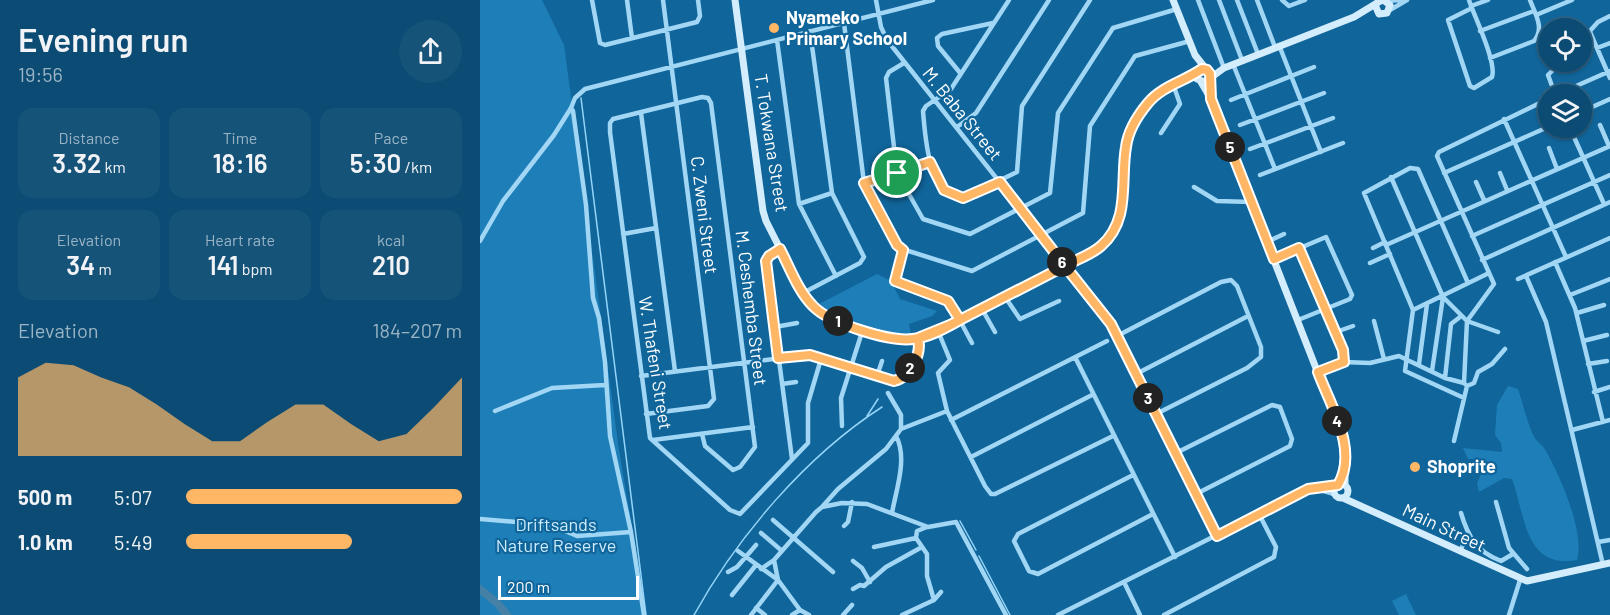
<!DOCTYPE html>
<meta charset="utf-8">
<style>
:root{--surface:#0c4c74;--page:#155379;--text:#f1f3f6;--muted:#9ab4c5;--line:#2c6386;--accent:#ffb766}
body{margin:0;font-family:Barlow,sans-serif;background:var(--page);color:var(--text);height:100vh;display:flex;flex-direction:column;font-size:22px;white-space:nowrap}
*{box-sizing:border-box;margin:0}
p{font-size:20px;color:var(--muted)}
.icon{flex:none;width:33px;height:33px;fill:none;stroke:currentColor;stroke-width:2;stroke-linecap:round;stroke-linejoin:round}
.map{position:relative;flex:1;overflow:hidden}
.drawer{display:flex;flex-direction:column;background:var(--surface);width:480px}
.drawer>*{flex:none}
.tools{position:absolute;left:1058px;top:18px;display:grid;gap:12px}
.tools a{display:grid;place-items:center;width:54px;height:54px;border-radius:50%;background:var(--surface);box-shadow:0 2px 4px #0004,0 0 0 2px var(--line);font-size:30px}
.scale{position:absolute;left:18px;bottom:15px;width:141px;box-sizing:border-box;padding-left:6px;border:3px solid #fff;border-top:0;font-size:16px;line-height:21px;white-space:nowrap;color:#fff;-webkit-text-stroke:4px #10659a;paint-order:stroke}
.pin{position:absolute;display:grid;place-items:center;width:51px;height:51px;color:#fff;margin:-26px;border:3px solid #fff;border-radius:50%;box-shadow:0 2px 6px #0007}
.km{position:absolute;width:30px;height:30px;margin:-15px;border-radius:50%;background:#222;color:#fff;font-size:16px;line-height:30px;text-align:center}
.round{display:grid;place-items:center;flex:none;width:63px;height:63px;border-radius:32px;background:var(--page)}
.headline{display:flex;align-items:center;justify-content:space-between;height:102px;padding:0 18px}
h1{font-size:33px;font-weight:600;line-height:45px}
.stats{display:grid;grid-template-columns:repeat(3,1fr);gap:9px;height:102px;padding:6px 18px}
.stats div{display:grid;align-content:center;border-radius:15px;background:var(--page);text-align:center}
.stats b{font-size:26px;font-weight:600}
.stats small{font-size:16px;font-weight:400}
.stats p{font-size:16px}
.chart{height:168px;padding:12px 18px}
.chart p{display:flex;justify-content:space-between}
.chart svg{width:100%;height:108px;margin-top:6px;fill:var(--accent);opacity:.7}
ul{padding:0 18px;list-style:none;font-size:20px}
li{display:grid;grid-template-columns:96px 72px 1fr;align-items:center;height:45px}
li i{height:15px;border-radius:8px;background:var(--accent)}
main{display:flex;flex:1;min-height:0}
.map>svg:first-child{display:block}
.green{fill:#1e7fb8}
.lines{fill:none;stroke-linecap:round;stroke-linejoin:round}
.stream{stroke:#94d4f8;stroke-width:1.5}
.river{stroke:#4580a6;stroke-width:8}
.street{stroke:#a2d6f5;stroke-width:4.5}
.secondary{stroke:#d3edfd;stroke-width:7}
.route-casing{stroke:#fff;stroke-width:12}
.route{stroke:#ffb766;stroke-width:8}
.poi-dot{fill:#ffb766;stroke:#10659a;stroke-width:2}
.labels{text-anchor:middle;stroke-width:4.5;stroke-linejoin:round;paint-order:stroke}
.poi-label{font-size:18px;font-weight:bold;fill:#fff;stroke:#10659a;text-anchor:start}
.street-label{font-size:18px;fill:#fff;stroke:#10659a}
.park-label{font-size:18px;fill:#cbebfe;stroke:#10659a}
</style>
<main>
<section class="drawer">
<div class="headline"><div><h1>Evening run</h1><p>19:56</p></div><a class="round"><svg class="icon" aria-label="share" viewBox="0 0 24 24"><path d="M12 15V3M7 8l5-5 5 5M5 13v7h14v-7"/></svg></a></div>
<div class="stats">
<div><p>Distance</p><b>3.32<small> km</small></b></div>
<div><p>Time</p><b>18:16</b></div>
<div><p>Pace</p><b>5:30<small> /km</small></b></div>
</div>
<div class="stats">
<div><p>Elevation</p><b>34<small> m</small></b></div>
<div><p>Heart rate</p><b>141<small> bpm</small></b></div>
<div><p>kcal</p><b>210</b></div>
</div>
<div class="chart"><p><span>Elevation</span>184–207 m</p>
<svg viewBox="0 0 160 44" preserveAspectRatio="none"><path d="M0 44V12L10 6L20 7L30 12L40 16L50 23L60 31L70 38L80 38L90 30L100 23L110 23L120 31L130 38L140 35L150 24L160 12V44z"/></svg>
</div>
<ul>
<li><b>500 m</b>5:07<i style="width:100%"></i></li>
<li><b>1.0 km</b>5:49<i style="width:60%"></i></li>
</ul>
</section>
<div class="map">
<svg width="1130" height="615" viewBox="0 0 1130 615">
<rect width="100%" height="100%" fill="#10659a"/>
<path class="green" d="M0 0H62L84 45 139 450 167 615H0Z
M397 274 411 281 420 299 457 311 452 316 429 324 431 334C402 334 362 321 339 304Z
M1028 386 1038 389C1043 404 1047 422 1054 437 1057 442 1063 445 1066 451 1080 476 1105 532 1097 560 1044 570 1045 513 1032 479L1024 478 999 492 997 483 1001 474 1013 470C1008 458 999 459 988 459L983 448 1022 452 1021 443 1015 435 1017 405Z
M926 594 936 615H919L912 601Z"/>
<g class="lines">
<path class="stream" d="M101 98 166 615
M387 416 398 399
M480 521 496 550
M499 556 530 615
M214 615C257 537 326 456 402 407"/>
<path class="river" d="M0 589 17 603 27 615"/>
<path class="street" d="M112 0 120 43 125 45 217 22 220 16 218 0
M147 0 152 38
M396 0 401 27 407 40 621 310 637 336 737 535
M529 0 471 89 446 106 443 111C446 144 447 188 483 198L537 172 542 106 610 0
M718 0 744 68
M739 0 762 60
M757 0 778 54
M777 0 795 47
M802 0 809 6 825 0
M989 0C994 16 1017 62 1012 77L994 88 990 86 968 20 992 8
M907 1 920 0
M991 6 1008 0
M910 10 927 0
M1056 15 1092 0
M364 23 384 183 419 248 492 271 603 213 610 126 655 56 710 41
M1000 31 1054 11
M1110 32 1130 78
M297 40 319 204 356 276
M1101 41 1118 22 1130 16
M799 45 841 152
M1117 48 1130 43
M1010 58 1054 41C1065 28 1055 14 1050 0
M424 63 409 72 406 78 417 173 443 219 490 234 570 193 578 113 633 28 697 9
M753 64 795 169
M481 74 458 46 457 38 462 34 513 23
M1075 94 1068 75 1081 62
M1078 94 1130 71
M751 100 834 67
M1101 112 1130 99
M161 113 195 371
M1024 119 1086 257
M760 125 844 93
M1120 125 1129 146
M477 127 496 113 569 0
M1090 128 1124 204
M681 133 700 104 693 84
M1069 148 1077 169
M770 149 853 118
M964 173 1068 127
M1020 173 1027 190
M780 175 863 143
M911 177 963 297 987 321 1014 284 957 156 959 152 1068 99
M996 182 1004 200
M384 183 450 162
M714 187 737 201 771 202
M319 204 352 193
M143 234 176 228
M992 236 1130 175
M0 241 23 201 74 135 91 108
M787 242 804 234
M906 245 1130 146
M819 247 856 332
M893 248 905 242
M300 249 289 256 286 261 312 459
M423 250 415 281 470 302 492 343
M794 259 846 237 872 295 870 299 818 320
M1002 260 1130 202
M1075 262 1095 308 1123 422
M890 263 910 254
M1046 276 1066 322 1123 565
M1038 279 1130 238
M323 293 380 263 384 257 352 193 330 31
M1090 295 1130 279
M525 297 540 319 579 301
M502 309 515 332
M933 310 884 193 930 168 938 169 988 283
M933 310 925 371 984 398
M933 310 1009 273
M1097 313 1124 305
M894 321 904 359
M295 327 317 323
M458 331 470 360 458 373 467 411
M637 336 741 282 751 280 757 286 781 347V357L767 368 676 414
M1103 341 1127 335
M595 357 695 557
M864 362 863 350 856 332 873 326
M939 364 947 304
M1108 364 1127 361
M952 371 963 297
M838 372 864 362 890 363 919 356 965 378 984 383
M656 374 768 316
M161 376 326 355 414 381C431 377 442 354 438 338
M397 376 402 361
M965 378 971 324 980 317
M302 384 316 382
M987 386 994 383 998 372 1012 364 1025 349
M1114 392 1130 387
M15 411 72 388 125 385
M166 414 228 406 234 399 183 0
M471 420 627 341
M362 426 361 398 383 329
M421 429 467 411 505 486 511 494H515L633 436
M1092 430 1130 420
M222 434 225 446 253 470 260 467 275 447 231 103 228 98 222 97 133 119 130 123V132L170 438 250 510 260 514 328 443V403L341 359
M173 440 273 427
M974 441 987 386 984 383 987 321 1018 332
M696 453 792 405 800 407 812 439 810 446 716 494
M491 457 612 395
M653 475 538 534 534 541 549 571 558 574 673 514
M837 489 854 494
M1016 502 1029 548 1047 569
M342 507 358 489 406 449 421 429V415L408 393
M412 513C416 490 428 458 416 436
M981 513C988 537 997 552 1021 561L1033 554
M0 519 71 525 97 536 151 532
M293 520 353 572
M364 526 368 522 372 502
M281 533 302 551
M1118 542 1130 540
M394 547 436 538
M258 551 298 580 294 560 336 512 342 507 362 503 387 504 448 527 476 522 526 615
M980 552 987 535
M373 561 382 568 390 582
M281 569 294 560
M248 572 257 567 276 545
M644 582 660 615
M373 589 380 585 384 586 406 567 442 547
M252 595 276 565
M454 600 461 592
M276 608 285 615
M164 615 151 532 130 436 125 362 119 318 113 298 106 205 93 111 91 108 95 98 105 89 453 0
M271 615 298 580 320 610 329 615
M312 615 320 610
M363 615 372 605
M422 615 454 600 447 576V554L436 538 437 531 447 527
M578 615 828 489 855 487
M684 615 794 557 796 547 779 514
M1029 615 1040 580"/>
<path class="secondary" d="M255 0 283 211 286 221 324 296 334 307 356 321 423 340 444 337 458 331 621 246C664 200 623 141 676 95 687 85 703 81 717 74
M693 0 715 55 726 69
M895 5 899 14 907 13 910 5 903 0
M730 78 726 69 718 72 717 79 725 82 744 68 874 17 902 0
M721 82 731 99 857 422 865 448V485
M854 491a7 7 0 1 1 14 0a7 7 0 1 1-14 0Z
M863 498 1047 581 1130 563"/>
</g>
<g class="lines">
<defs>
<path id="route" d="M417 173 384 183 417 245 423 250 415 281 468 301 480 320C465 328 450 337 433 339 409 342 349 323 333 306 318 291 310 268 300 249L289 256 286 261 298 358 330 355 414 381C431 377 442 354 438 338L470 325 585 266 631 324 737 536 828 489 858 485C879 450 850 405 838 372L864 362 863 350 819 248 794 259 731 99 730 74 727 70 722 69C705 81 682 86 668 103 658 115 648 131 646 147 640 181 651 220 621 246 611 255 597 259 585 266L520 182 483 198 464 190 450 162 417 173"/>
</defs>
<use href="#route" class="route-casing"/>
<use href="#route" class="route"/>
</g>
<g class="poi-dot">
<circle cx="294" cy="28" r="6"/>
<circle cx="935" cy="467" r="6"/>
</g>
<g class="labels">
<g class="poi-label">
<text x="306" y="24">Nyameko<tspan x="306" dy="21">Primary School</tspan></text>
<text x="947" y="473">Shoprite</text>
</g>
<g class="street-label">
<text transform="translate(482 114) rotate(51)" y="6">M. Baba Street</text>
<text transform="translate(291 143) rotate(81)" y="6">T. Tokwana Street</text>
<text transform="translate(224 215) rotate(83)" y="6">C. Zweni Street</text>
<text transform="translate(271 308) rotate(83)" y="6">M. Ceshemba Street</text>
<text transform="translate(175 363) rotate(81)" y="6">W. Thafeni Street</text>
<text transform="translate(964 528) rotate(25)" y="6">Main Street</text>
</g>
<g class="park-label">
<text x="76" y="531">Driftsands<tspan x="76" dy="21">Nature Reserve</tspan></text>
</g>
</g>
</svg>
<div class="tools">
<a><svg class="icon" aria-label="locate" viewBox="0 0 24 24"><circle cx="12" cy="12" r="6"/><path d="M12 2v4M12 18v4M2 12h4M18 12h4"/></svg></a>
<a><svg class="icon" aria-label="layers" viewBox="0 0 24 24"><path d="M12 4l9 5-9 5-9-5zM3 14l9 5 9-5"/></svg></a>
</div>
<div class="scale">200 m</div>
<div class="pin" style="left:417px;top:173px;background:#1e9e55"><svg class="icon" aria-label="arrive" viewBox="0 0 24 24"><path d="M6 21V4h12l-3 4 3 4H6"/></svg></div>
<b class="km" style="left:358px;top:321px">1</b>
<b class="km" style="left:430px;top:368px">2</b>
<b class="km" style="left:668px;top:398px">3</b>
<b class="km" style="left:857px;top:421px">4</b>
<b class="km" style="left:750px;top:147px">5</b>
<b class="km" style="left:582px;top:262px">6</b>
</div>
</main>
